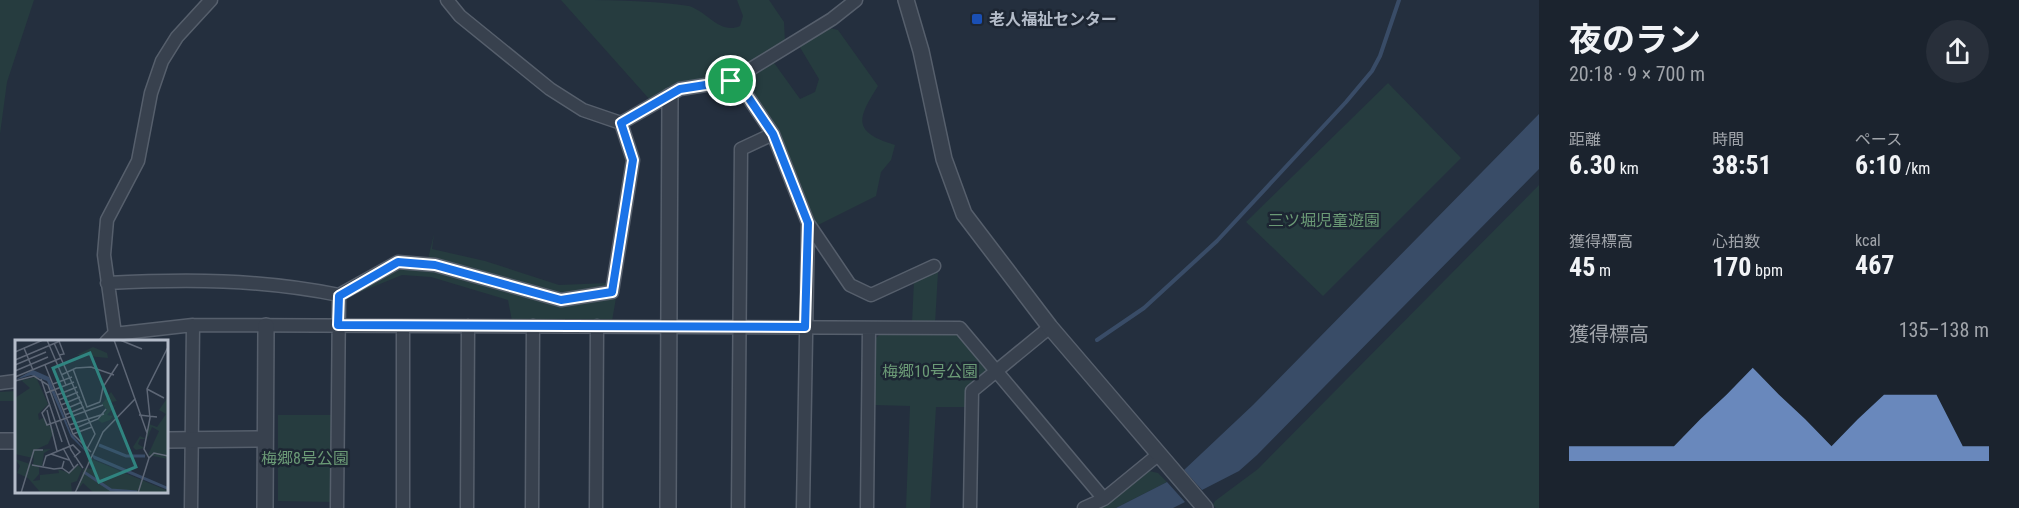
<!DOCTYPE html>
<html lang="ja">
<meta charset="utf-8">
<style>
:root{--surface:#1b232e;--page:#282f3a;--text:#f1f3f6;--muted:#a0a4aa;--accent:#8ab4f8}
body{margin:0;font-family:"Roboto Condensed","Noto Sans JP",sans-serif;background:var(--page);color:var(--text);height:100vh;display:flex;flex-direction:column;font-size:22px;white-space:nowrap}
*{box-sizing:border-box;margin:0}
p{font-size:20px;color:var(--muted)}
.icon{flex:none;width:33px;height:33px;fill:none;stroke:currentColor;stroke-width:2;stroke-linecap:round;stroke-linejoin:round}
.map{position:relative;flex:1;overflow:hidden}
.panel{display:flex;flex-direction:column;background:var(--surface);width:480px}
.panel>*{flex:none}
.pin{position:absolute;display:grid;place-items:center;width:51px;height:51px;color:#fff;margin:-26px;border:3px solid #fff;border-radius:50%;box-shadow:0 2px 6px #0007}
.round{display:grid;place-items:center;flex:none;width:63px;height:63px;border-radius:32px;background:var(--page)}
.overview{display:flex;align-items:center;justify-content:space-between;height:102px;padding:0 30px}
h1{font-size:33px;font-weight:700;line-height:45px}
.figures{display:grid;grid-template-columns:repeat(3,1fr);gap:9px;height:102px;padding:6px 30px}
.figures div{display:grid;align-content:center}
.figures b{font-size:26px;font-weight:700}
.figures small{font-size:16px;font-weight:400}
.figures p{font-size:16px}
.chart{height:168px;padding:12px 30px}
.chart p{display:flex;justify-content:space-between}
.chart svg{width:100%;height:108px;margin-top:6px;fill:var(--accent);opacity:.7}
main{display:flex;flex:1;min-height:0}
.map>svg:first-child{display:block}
.green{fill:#263c3f}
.water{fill:#394c67}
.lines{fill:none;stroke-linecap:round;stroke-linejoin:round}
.stream{stroke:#394c67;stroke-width:4}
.minor-casing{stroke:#565f6c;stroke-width:15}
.tertiary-casing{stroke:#565f6c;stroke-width:18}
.minor{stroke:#38414e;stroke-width:12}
.tertiary{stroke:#38414e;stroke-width:15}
.route-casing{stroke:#fff;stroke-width:12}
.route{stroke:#1a73e8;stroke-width:8}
.transit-dot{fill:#1a4fb4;stroke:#1d2633;stroke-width:2}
.labels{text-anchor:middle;stroke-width:5;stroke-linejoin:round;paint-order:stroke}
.poi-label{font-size:16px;font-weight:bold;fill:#b4bcc9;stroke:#1d2633;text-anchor:start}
.park-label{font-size:16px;fill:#6b9a76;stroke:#1d2633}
.inset-river{fill:none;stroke:#394c67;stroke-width:3}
.inset-road{fill:none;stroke:#5e6776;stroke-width:1.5}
.view{fill:#308480;fill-opacity:0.15;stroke:#308480;stroke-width:3}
.inset-edge{fill:none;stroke:#b4bcc9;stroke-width:3}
</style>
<main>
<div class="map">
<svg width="1539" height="508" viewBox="0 0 1539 508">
<rect width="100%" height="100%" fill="#242f3e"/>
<path class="green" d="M0 0H34L7 82 0 134Z
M561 0C603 0 649 0 689 6 708 12 720 35 740 26L743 16 737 0H769L784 22 785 42 734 75 680 83 651 101Z
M825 27 838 30 878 86C857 119 852 132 895 145L891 160 881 172 876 196 818 225 810 212 777 127 742 78 772 60 800 99 815 92 819 79 798 44Z
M1388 83 1461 158 1323 296 1246 222Z
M1539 185V508H1216L1213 505 1215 501 1258 469Z
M434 234 432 249 485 261 559 285 607 283 603 288 562 293 428 259Z
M400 268 432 271 561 306 616 298 612 321H512L508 300 431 277 402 275 348 297Z
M934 272H938L935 324 912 323 914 281Z
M879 335H957L986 368 985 374 966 390V407H936L930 508H906L910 406 874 405 875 339Z
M16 391V401H0V392Z
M278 415H332V502L278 501Z
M1149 471 1158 473 1167 482 1116 508H1102Z"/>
<path class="water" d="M1539 114V169L1257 455 1239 471 1202 490 1184 470 1253 405Z
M1167 482 1185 502 1173 508H1116Z"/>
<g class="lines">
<path class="stream" d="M1097 340 1144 308 1217 241 1346 102 1372 71 1380 56 1399 0"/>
<defs>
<path id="minor" d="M447 0 460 16 550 89 583 110 621 123 680 89 731 81 832 19 856 0
M731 81 740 85 773 134 808 223 803 508
M808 223 850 285 871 295 934 266
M107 283C187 279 260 279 339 295L398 262 435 265 561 300 612 292 633 160 621 123
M116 341 104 255 107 220 138 161 151 93 162 61 177 37 211 0
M106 342 114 334 193 325 960 328 1104 499
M0 383 16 381
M191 508 193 325
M337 508 339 295
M403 508V326
M467 508 468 326
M532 508 533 326
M596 508 597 326
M738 508 741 149 773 134
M867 508 869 329
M970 508 972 391 1050 327
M1084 508 1104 499 1159 454"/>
<path id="tertiary" d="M906 0 921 51 944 159 964 214 1050 327 1205 508
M166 440 265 439
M0 441H16
M265 508 266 326
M668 508 670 96"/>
</defs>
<use href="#minor" class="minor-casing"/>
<use href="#tertiary" class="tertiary-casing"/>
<use href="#minor" class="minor"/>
<use href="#tertiary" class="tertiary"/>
</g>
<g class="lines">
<defs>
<path id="route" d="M731 81 740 85 773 134 808 223 805 327 338 325 339 296 398 262 435 265 561 300 612 292 633 160 621 123 680 89Z"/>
</defs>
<use href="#route" class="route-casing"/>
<use href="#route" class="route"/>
</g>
<rect class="transit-dot" x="971" y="13" width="12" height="12" rx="3"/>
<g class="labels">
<g class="poi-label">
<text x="989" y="25">老人福祉センター</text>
</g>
<g class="park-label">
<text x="1324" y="226">三ツ堀児童遊園</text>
<text x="930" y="377">梅郷10号公園</text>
<text x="305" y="464">梅郷8号公園</text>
</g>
</g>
<g transform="translate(15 340)">
<rect width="153" height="153" fill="#242f3e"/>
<path d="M78 7 92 13 93 18 62 15ZM21 37 33 64 23 74 24 80 28 78 39 91 33 104 20 110 36 109 29 113 27 126 18 125 19 115 18 118 0 114V58L15 48 7 41 0 42ZM96 52 102 61 96 62 95 67 101 65 92 75 98 76 95 80 87 83 83 80 92 70 87 64ZM153 57V119L133 115 144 91 137 87 132 99H125L123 104 129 108 121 110 118 107 125 96 131 99 134 84 142 87 147 80 151 74 144 70ZM74 118 153 151V153H79L68 143 61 152 69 128 79 129 72 123ZM0 119 24 127V134L18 141 25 140V135L44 133 43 129 54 133 63 125 67 129 62 141 56 143 57 152 26 153 13 138 2 133 5 126Z" fill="#263c3f"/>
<path d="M18 30 34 37 56 93 74 115 56 97 32 41 16 35 0 40ZM76 114 153 147V150L79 119Z" fill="#394c67"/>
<path class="inset-river" d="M84 105 111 116H130M69 132 96 150 122 152"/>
<path class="inset-road" d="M32 0 51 45M105 0 127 9M44 1 49 14 44 15M39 3 80 94 72 109M9 8 18 30M0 12 28 0M0 20 45 1M0 25 31 12M30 25 58 94 76 112M58 29 72 67 85 62M0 31 33 17M46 35 61 28 76 27 99 35M0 37 46 18M26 39 47 102M0 41 19 36 33 45 56 110 68 128M38 44 57 37M132 49 149 58M31 53 59 42M42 55 62 47M120 59 132 93M44 60 63 52M85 62 88 47 103 24M35 64 27 73 32 85 88 65M46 65 65 57M32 70 42 111M48 70 67 62M50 75 69 67M124 75 142 77M54 85 89 74M56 90 83 79 91 69M58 94 77 87M48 108 59 128M36 114 54 120M134 118 129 109 135 78 132 49 153 7M17 125 39 129 47 128 49 121M28 126 31 116 58 105 65 112 59 117M47 128 54 133 63 124M6 153 19 110H28M60 153 88 92 120 59 99 0M123 153 134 118 139 113 153 116"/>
<path class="view" d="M75 13 121 127 84 142 38 28Z"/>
<rect width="153" height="153" class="inset-edge"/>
</g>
</svg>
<div class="pin" style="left:731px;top:81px;background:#1e9e55"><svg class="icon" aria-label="arrive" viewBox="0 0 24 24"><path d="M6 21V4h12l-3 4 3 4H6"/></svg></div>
</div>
<section class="panel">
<div class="overview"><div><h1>夜のラン</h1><p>20:18 · 9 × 700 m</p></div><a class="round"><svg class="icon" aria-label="share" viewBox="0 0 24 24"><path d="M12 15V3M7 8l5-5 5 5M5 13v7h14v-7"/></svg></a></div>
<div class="figures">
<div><p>距離</p><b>6.30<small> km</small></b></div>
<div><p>時間</p><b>38:51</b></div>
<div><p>ペース</p><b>6:10<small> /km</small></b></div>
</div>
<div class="figures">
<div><p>獲得標高</p><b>45<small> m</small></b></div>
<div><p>心拍数</p><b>170<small> bpm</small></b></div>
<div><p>kcal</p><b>467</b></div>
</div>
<div class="chart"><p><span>獲得標高</span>135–138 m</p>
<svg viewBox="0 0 160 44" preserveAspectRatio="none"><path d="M0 44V38L10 38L20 38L30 38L40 38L50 27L60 17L70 6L80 17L90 27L100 38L110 27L120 17L130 17L140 17L150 38L160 38V44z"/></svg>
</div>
</section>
</main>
